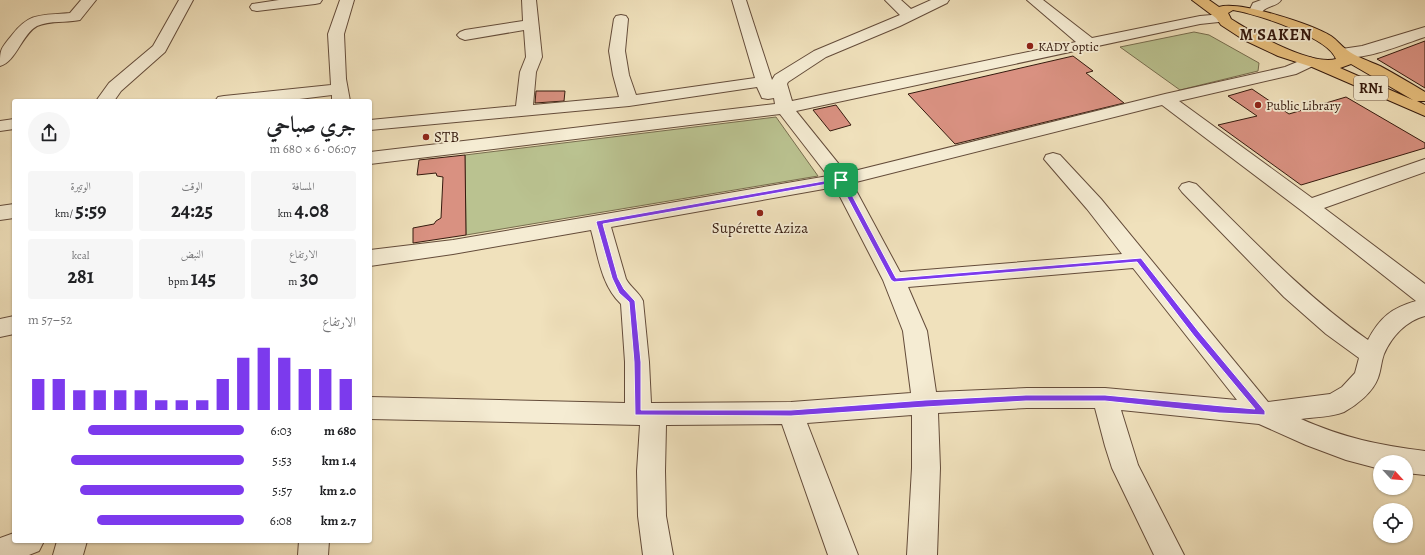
<!DOCTYPE html>
<html lang="ar">
<meta charset="utf-8">
<style>
:root{--surface:#fff;--page:#f6f6f6;--text:#202124;--muted:#757577;--accent:#7c3aed}
body{margin:0;font-family:Alegreya,Amiri,serif;background:var(--page);color:var(--text);direction:rtl;height:100vh;display:flex;flex-direction:column;font-size:15px;white-space:nowrap}
*{box-sizing:border-box;margin:0}
p{font-size:13px;color:var(--muted)}
.icon{flex:none;width:22px;height:22px;fill:none;stroke:currentColor;stroke-width:2;stroke-linecap:round;stroke-linejoin:round}
.map{position:relative;flex:1;overflow:hidden;direction:ltr}
.panel{position:absolute;left:12px;top:99px;width:360px;height:444px;display:flex;flex-direction:column;background:var(--surface);border-radius:4px;box-shadow:0 1px 3px #0004;direction:rtl}
.panel>*{flex:none}
.needle{width:26px;rotate:116deg}
.tools{position:absolute;left:1373px;top:455px;display:grid;gap:8px}
.tools a{display:grid;place-items:center;width:40px;height:40px;border-radius:50%;background:var(--surface);box-shadow:0 1px 3px #0004;font-size:20px}
.pin{position:absolute;display:grid;place-items:center;width:34px;height:34px;color:#fff;margin:-17px;border-radius:8px;box-shadow:0 2px 6px #0006}
.round{display:grid;place-items:center;flex:none;width:42px;height:42px;border-radius:21px;background:var(--page)}
.summary{display:flex;align-items:center;justify-content:space-between;height:68px;padding:0 16px}
h1{font-size:22px;font-weight:700;line-height:30px}
.metrics{display:grid;grid-template-columns:repeat(3,1fr);gap:6px;height:68px;padding:4px 16px}
.metrics div{display:grid;align-content:center;border-radius:4px;background:var(--page);text-align:center}
.metrics b{font-size:20px;font-weight:700}
.metrics small{font-size:11px;font-weight:400}
.metrics p{font-size:11px}
.chart{height:112px;padding:8px 16px}
.chart p{display:flex;justify-content:space-between}
.chart svg{width:100%;height:72px;margin-top:4px;stroke:var(--accent);stroke-width:6}
ul{padding:0 16px;list-style:none;font-size:13px}
li{display:grid;grid-template-columns:64px 48px 1fr;align-items:center;height:30px}
li i{height:10px;border-radius:5px;background:var(--accent)}
.map>svg:first-child{display:block}
.green{fill:#bac290;stroke:#786e4f}
.building{fill:#d99181;stroke:#351a0e}
.lines{fill:none;stroke-linecap:round;stroke-linejoin:round}
.minor-casing{stroke:#644c3a;stroke-width:2}
.major-casing{stroke:#351a0e;stroke-width:2}
.minor{fill:#f5ecd3;fill-rule:evenodd}
.major{fill:#e8c07e;fill-rule:evenodd}
.route{fill:#7c3aed;stroke:#fff;fill-rule:evenodd}
.poi-dot{fill:#8f2418;stroke:#f5ecd3;stroke-width:1.5}
.labels{text-anchor:middle;stroke-width:3.5;stroke-linejoin:round;paint-order:stroke}
.far-poi-label{font-size:13px;fill:#351a0e;stroke:#f5ecd3;text-anchor:start}
.shield{fill:#f5ecd3;stroke:#6f5949;stroke-width:1}
.shield-label{font-size:14px;font-weight:bold;fill:#351a0e}
.poi-label{font-size:15px;fill:#351a0e;stroke:#f5ecd3;text-anchor:start}
.far-district-label{font-size:16px;font-weight:bold;letter-spacing:1px;fill:#351a0e;stroke:#f5ecd3}
</style>
<div class="map">
<svg width="1425" height="555" viewBox="0 0 1425 555">
<rect width="100%" height="100%" fill="#f0e1bc"/>
<filter id="stains"><feTurbulence type="fractalNoise" baseFrequency=".005" numOctaves="4"/><feColorMatrix values="0 0 0 0 .2 0 0 0 0 .09 0 0 0 0 .02 0 0 0 .5 -.17"/></filter>
<radialGradient id="worn" r=".72"><stop offset=".6" stop-color="#630" stop-opacity="0"/><stop offset="1" stop-color="#630" stop-opacity=".3"/></radialGradient>
<path class="green" d="M1194 32 1209 35 1259 63 1258 71 1180 90 1120 47Z
M776 117 818 176 466 235 465 155Z"/>
<path class="building" d="M1425 41V88L1377 59Z
M1073 56 1093 71 1086 73 1124 103 955 144 908 94Z
M1252 89 1289 114 1346 97 1425 143V148L1301 185 1218 125 1257 116 1228 96Z
M536 91H565L564 101 535 103Z
M836 105 851 125 830 131 813 110Z
M465 155 466 235 413 243V228L434 224 436 221 441 218 443 177 437 176 436 173 417 175 419 160Z"/>
<g class="lines">
<defs>
<path id="minor" d="M81 0H96L80 20C67 23 50 20 37 26 22 34 16 62 0 66 0 48 1 49 12 35 31 11 42 16 70 13Z
M179 0H193L165 52 121 91 114 101H96L109 83 153 46Z
M279 0H322L320 3 315 4 257 11 252 10 250 7 252 4Z
M340 0H354L344 34 346 79 350 101H332V95L283 101H215L218 97 224 96 331 85 328 34Z
M522 0H536L542 57 536 72 533 105 619 97 613 75 609 51 614 19 616 16 621 15 626 16 628 19 625 51 629 75 636 95 755 78 732 0H746L772 80 775 75 814 51 900 15 885 0H901L911 9 931 0H949L947 3 900 26 826 57 788 82 787 84 792 101 1076 42 1027 0H1043L1092 38 1200 16 1223 14 1228 15 1230 18 1228 21 1200 24 796 111 846 173 1165 94 1285 67 1309 57 1315 59 1317 62 1315 65 1296 74 1179 101 1312 198 1425 159V172L1324 208 1425 284V316C1406 321 1392 336 1384 354 1381 362 1381 370 1378 378 1373 392 1357 405 1344 412 1331 417 1315 417 1301 419 1344 438 1379 445 1425 451V475L1406 473V462H1380V469L1346 460 1306 445 1259 424 1121 410 1138 465 1184 555H1154L1112 468 1105 446 1095 408H1027L938 413 940 468 937 555H907L912 468V415L807 423 858 555H828L782 424 666 425 665 471 666 516 673 555H643L638 516 637 471 640 425 370 419V397L625 403V362L621 304C601 285 598 255 591 230L453 254 370 266V250L453 240 828 176 780 114 370 164V152L775 104 774 98 768 99 762 98 757 87 629 106 370 130V120L516 106 520 72 526 57 524 30 465 40 460 38 457 35 460 32 465 30 523 21ZM1162 105 1302 211 1416 301C1392 308 1380 317 1368 340 1304 295 1251 238 1196 184L1189 182 1182 184 1179 188 1182 192 1284 297 1326 334 1359 358 1355 373 1342 387 1330 394 1268 402 1101 199 1060 155 1053 153 1046 155 1044 159 1087 209 1122 254 900 272 852 183ZM835 187 883 280 903 331 911 393 791 402 651 403 649 362 643 301C639 292 631 288 626 279L611 227ZM1133 268 1237 400 1105 388H1027L936 392 927 331 908 287Z
M1261 0H1281C1277 7 1267 5 1262 12L1257 13 1252 12 1250 9 1253 3Z
M1425 27V37C1400 45 1361 63 1335 56L1333 53 1335 50 1362 46Z
M14 119V129L0 131V121Z
M14 204V218L0 220V206Z
M14 316V334L0 337V319Z
M14 533V541H44L39 551 29 555H0V538Z
M57 541H87L83 555H53Z
M299 541H329L328 555H298Z"/>
<path id="major" d="M1192 0H1209L1219 7C1238 0 1311 24 1331 36 1337 40 1341 46 1347 50 1356 57 1369 61 1380 66 1395 74 1410 83 1425 92V101H1417L1425 105V116L1312 67 1278 56 1244 40 1221 25 1216 18ZM1233 10C1256 14 1329 37 1336 59 1311 66 1253 33 1231 19L1228 13ZM1351 64 1413 100 1340 68Z"/>
</defs>
<use href="#minor" class="minor-casing"/>
<use href="#major" class="major-casing"/>
<use href="#minor" class="minor"/>
<use href="#major" class="major"/>
</g>
<path class="route" d="M841 178 844 180 896 278 1141 258 1199 332 1265 411V415L1219 413 1105 401H1026L925 407 791 416 635 415 634 362 629 302 619 293 612 278 596 222 597 221ZM839 182 891 280 894 282 1137 262 1194 336 1255 409 1105 395H1026L925 400 791 410H641V362L635 301 624 289 618 278 603 224Z"/>
<g class="poi-dot">
<circle cx="1030" cy="46" r="4"/>
<circle cx="1258" cy="105" r="4"/>
<circle cx="426" cy="137" r="4"/>
<circle cx="760" cy="213" r="4"/>
</g>
<g class="labels">
<g class="far-poi-label">
<text x="1038" y="51">KADY optic</text>
<text x="1266" y="110">Public Library</text>
</g>
<rect class="shield" x="1354" y="76" width="34" height="24" rx="3"/>
<g class="shield-label">
<text x="1371" y="93">RN1</text>
</g>
<g class="poi-label">
<text x="434" y="142">STB</text>
<text x="760" y="233" text-anchor="middle">Supérette Aziza</text>
</g>
<g class="far-district-label">
<text x="1276" y="40">M'SAKEN</text>
</g>
</g>
<rect width="100%" height="100%" filter="url(#stains)"/>
<rect width="100%" height="100%" fill="url(#worn)"/>
</svg>
<div class="tools">
<a><svg class="needle" viewBox="-14 -14 28 28"><path d="M0-13l5 13h-10z" fill="#e53935"/><path d="M0 13l5-13h-10z" fill="#757577"/></svg></a>
<a><svg class="icon" aria-label="locate" viewBox="0 0 24 24"><circle cx="12" cy="12" r="6"/><path d="M12 2v4M12 18v4M2 12h4M18 12h4"/></svg></a>
</div>
<div class="pin" style="left:841px;top:180px;background:#1e9e55"><svg class="icon" aria-label="arrive" viewBox="0 0 24 24"><path d="M6 21V4h12l-3 4 3 4H6"/></svg></div>
<section class="panel">
<div class="summary"><div><h1>جري صباحي</h1><p>06:07 · 6 × 680 m</p></div><a class="round"><svg class="icon" aria-label="share" viewBox="0 0 24 24"><path d="M12 15V3M7 8l5-5 5 5M5 13v7h14v-7"/></svg></a></div>
<div class="metrics">
<div><p>المسافة</p><b>4.08<small> km</small></b></div>
<div><p>الوقت</p><b>24:25</b></div>
<div><p>الوتيرة</p><b>5:59<small> /km</small></b></div>
</div>
<div class="metrics">
<div><p>الارتفاع</p><b>30<small> m</small></b></div>
<div><p>النبض</p><b>145<small> bpm</small></b></div>
<div><p>kcal</p><b>281</b></div>
</div>
<div class="chart"><p><span>الارتفاع</span>52–57 m</p>
<svg viewBox="0 0 160 44" preserveAspectRatio="none"><path d="M5 44V25M15 44V25M25 44V32M35 44V32M45 44V32M55 44V32M65 44V38M75 44V38M85 44V38M95 44V25M105 44V12M115 44V6M125 44V12M135 44V19M145 44V19M155 44V25"/></svg>
</div>
<ul>
<li><b>680 m</b>6:03<i style="width:72%"></i></li>
<li><b>1.4 km</b>5:53<i style="width:80%"></i></li>
<li><b>2.0 km</b>5:57<i style="width:76%"></i></li>
<li><b>2.7 km</b>6:08<i style="width:68%"></i></li>
</ul>
</section>
</div>
